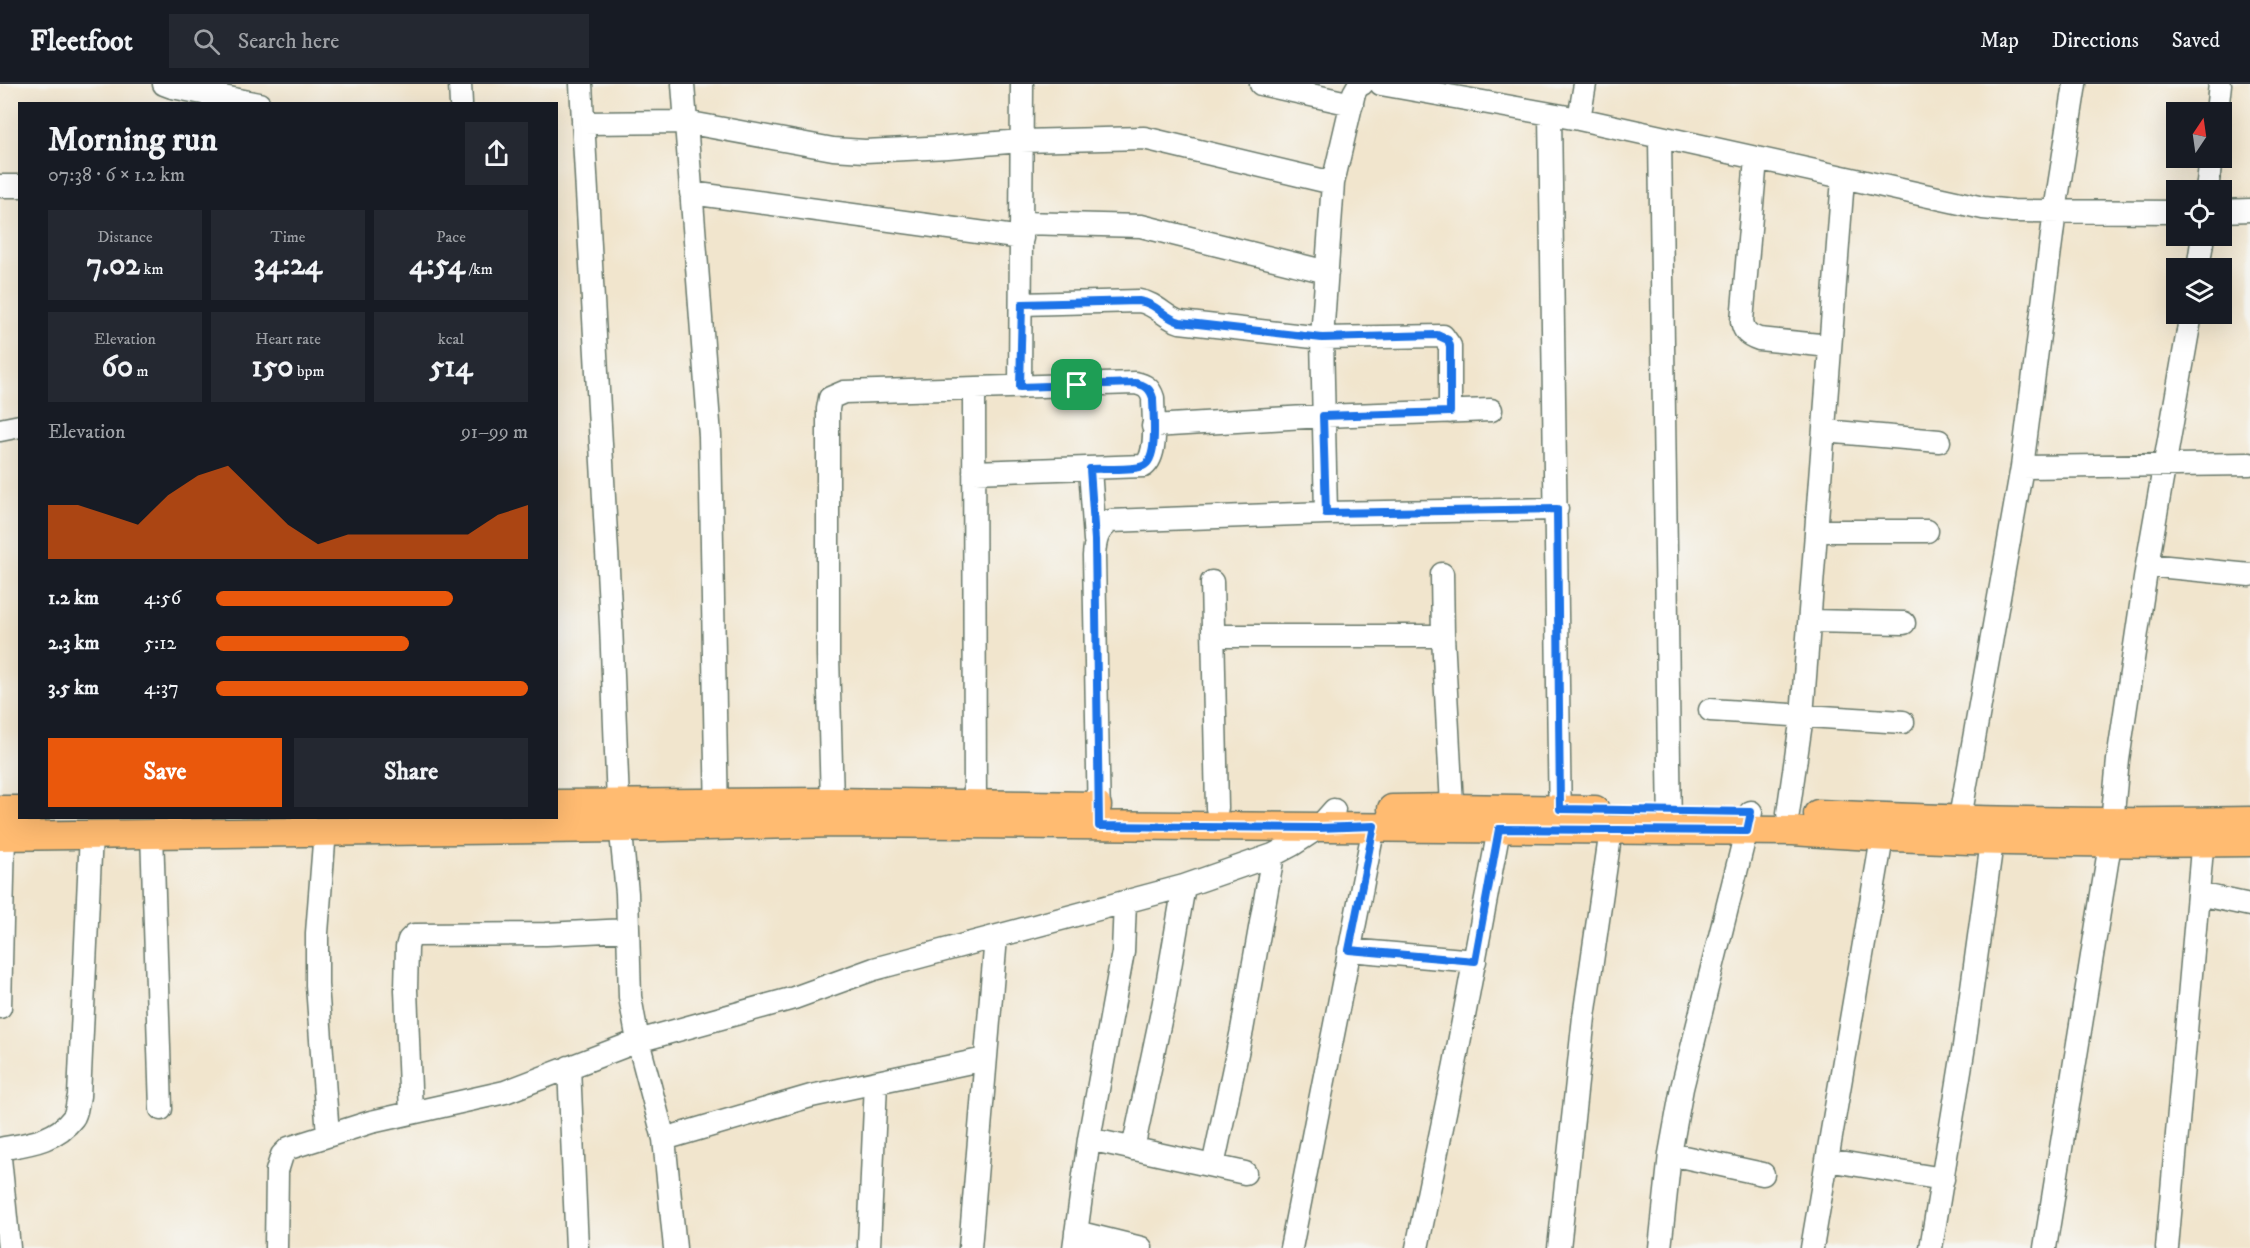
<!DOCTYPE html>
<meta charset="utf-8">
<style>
:root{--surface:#171b24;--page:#242831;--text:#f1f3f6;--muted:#9ea1a6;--line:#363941;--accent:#ea580c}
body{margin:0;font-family:"IM FELL DW Pica",serif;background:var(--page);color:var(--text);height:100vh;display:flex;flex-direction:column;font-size:22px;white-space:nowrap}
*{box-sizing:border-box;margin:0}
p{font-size:20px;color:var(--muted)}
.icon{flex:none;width:33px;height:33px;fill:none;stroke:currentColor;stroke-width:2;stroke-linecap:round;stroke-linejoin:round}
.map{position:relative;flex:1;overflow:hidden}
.sheet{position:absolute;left:18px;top:18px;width:540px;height:717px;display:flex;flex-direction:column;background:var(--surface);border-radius:0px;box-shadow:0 6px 24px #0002}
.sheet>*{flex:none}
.needle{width:39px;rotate:13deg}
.tools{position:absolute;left:2166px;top:18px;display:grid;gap:12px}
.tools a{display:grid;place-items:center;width:66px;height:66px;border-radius:0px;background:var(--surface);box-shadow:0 6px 24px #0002;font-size:30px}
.pin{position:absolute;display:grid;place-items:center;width:51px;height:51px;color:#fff;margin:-26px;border-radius:12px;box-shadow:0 3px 9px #0006}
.round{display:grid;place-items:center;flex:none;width:63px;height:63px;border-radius:0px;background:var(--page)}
.head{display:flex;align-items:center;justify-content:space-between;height:102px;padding:0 30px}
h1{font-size:33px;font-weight:800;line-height:45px}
.figures{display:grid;grid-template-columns:repeat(3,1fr);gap:9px;height:102px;padding:6px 30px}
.figures div{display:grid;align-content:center;border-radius:0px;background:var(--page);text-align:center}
.figures b{font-size:30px;font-weight:800}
.figures small{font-size:16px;font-weight:400}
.figures p{font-size:16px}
.chart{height:168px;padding:12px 30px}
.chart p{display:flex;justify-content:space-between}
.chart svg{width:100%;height:108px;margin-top:6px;fill:var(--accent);opacity:.7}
.button{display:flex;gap:12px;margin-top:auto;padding:12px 30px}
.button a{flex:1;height:69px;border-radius:0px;background:var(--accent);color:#fff;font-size:24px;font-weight:800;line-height:69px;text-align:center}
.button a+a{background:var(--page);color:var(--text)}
ul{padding:0 30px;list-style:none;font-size:20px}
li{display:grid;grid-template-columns:96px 72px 1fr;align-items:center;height:45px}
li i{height:15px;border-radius:8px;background:var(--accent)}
header{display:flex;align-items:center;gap:36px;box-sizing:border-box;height:84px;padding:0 30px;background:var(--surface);border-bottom:2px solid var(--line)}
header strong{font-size:28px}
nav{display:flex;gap:33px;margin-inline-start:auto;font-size:21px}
.search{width:420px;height:54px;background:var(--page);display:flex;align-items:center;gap:15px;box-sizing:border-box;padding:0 21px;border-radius:0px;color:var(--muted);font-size:22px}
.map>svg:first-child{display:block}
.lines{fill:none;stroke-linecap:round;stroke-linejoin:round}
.minor-casing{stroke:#68786a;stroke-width:25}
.major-casing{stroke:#68786a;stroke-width:31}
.minor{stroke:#fff;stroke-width:22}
.major{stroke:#ffbb71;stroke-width:28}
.route-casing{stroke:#fff;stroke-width:12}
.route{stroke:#1a73e8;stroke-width:8}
</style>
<header>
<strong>Fleetfoot</strong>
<div class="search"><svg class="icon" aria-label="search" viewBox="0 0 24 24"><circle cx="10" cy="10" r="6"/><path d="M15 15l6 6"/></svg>Search here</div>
<nav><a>Map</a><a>Directions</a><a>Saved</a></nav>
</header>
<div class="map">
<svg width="2250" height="1164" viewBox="0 0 2250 1164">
<rect width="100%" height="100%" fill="#f6f6f2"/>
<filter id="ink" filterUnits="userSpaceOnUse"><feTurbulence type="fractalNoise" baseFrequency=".0167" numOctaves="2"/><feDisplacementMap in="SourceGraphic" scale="12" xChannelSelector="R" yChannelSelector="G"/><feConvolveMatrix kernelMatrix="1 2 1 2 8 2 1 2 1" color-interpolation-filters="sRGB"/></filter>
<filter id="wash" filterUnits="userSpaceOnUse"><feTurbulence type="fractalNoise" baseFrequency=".008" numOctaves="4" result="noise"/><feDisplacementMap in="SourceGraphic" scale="24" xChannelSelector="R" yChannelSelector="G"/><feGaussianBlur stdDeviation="1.35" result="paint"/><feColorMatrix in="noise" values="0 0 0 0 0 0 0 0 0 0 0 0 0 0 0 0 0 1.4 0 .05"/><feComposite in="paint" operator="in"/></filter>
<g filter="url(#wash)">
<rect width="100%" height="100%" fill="#f1e5cd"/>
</g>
<g filter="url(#ink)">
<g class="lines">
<defs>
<path id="minor" d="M164 0 172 3 259 20
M460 0 461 20
M581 0 611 540 618 719 627 809 630 913 638 957 664 1055 675 1164
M683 0 710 352 717 735
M1261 0 1352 20
M1381 0 1579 35 1983 124 2013 127 2176 128
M2217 28 2220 0
M1550 30 1560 743
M1579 35 1585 0
M583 39 685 38 833 65 865 67 948 63 1021 57 1144 54 1333 99
M1660 54 1670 746
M1756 75 1742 237C1744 248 1748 251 1759 255L1830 262
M0 102H20
M2207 106 2211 74
M691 109 1022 154
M2222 127 2250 126
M1022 139 1141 142 1327 188
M2198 184 2203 152
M1021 220 1139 217C1156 219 1165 234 1180 238L1322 254 1443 252 1450 262V328
M1020 303 1022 0
M974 305 975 736
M1153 342 1323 332 1491 326
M0 346 20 342
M1824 347 1939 357
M2022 383 2250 380
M1090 385 1095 456
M1326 429 1322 254 1333 99 1354 9 1358 2 1362 0
M1817 447H1927
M2147 481 2250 491
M1442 490 1443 552 1453 740
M1212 498 1217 724
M1810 537 1904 539
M1214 552H1443
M1710 626 1903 638
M832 718 828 571V325L830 314 844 308 1135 299C1145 301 1150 304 1153 314 1153 333 1159 370 1144 382L974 388
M1788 729 1802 632 1843 95
M1099 739 1094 472C1095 456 1097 447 1110 437L1326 429 1557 425
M325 746 317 849V901L328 1051
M152 749 161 1025
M1957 751 2022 383 2055 127 2075 0
M2198 810 2250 821
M1349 866 1475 877
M0 923 4 751
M569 983 577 1164
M411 1029 406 906 407 863 409 856 414 851 546 850 627 846
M664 1055 811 1012 985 975
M1089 1055 1245 1089
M0 1065C26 1060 55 1058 73 1034 77 1029 77 1019 79 1012L91 750
M1133 1065 1164 918 1184 802
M1670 1070 1763 1090
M0 1074 9 1164
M1827 1076 1943 1095
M1213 1082 1242 946 1273 771
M1076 1148 1141 1164
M869 1162 876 998
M276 1164 277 1087 282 1071 289 1064 371 1038 505 1008 638 957 794 914 874 885 1184 802 1273 771 1292 761 1318 744 1334 726
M970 1164 996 853
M1074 1164 1089 1055 1123 868 1125 818
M1291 1164 1374 742
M1417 1164 1455 980 1499 745
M1559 1164 1584 933 1611 746
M1660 1164 1670 1070 1682 1004 1751 728
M1812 1164 1882 754
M1931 1164 1964 962 1992 758
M2045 1164 2110 760 2118 676 2147 481 2191 230
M2167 1164 2204 742"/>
<path id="major" d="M556 720 832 718 1097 722
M1392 725 1452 724 1595 726
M0 726H20
M1818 730C1962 737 2106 740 2250 737
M0 752 621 744 837 739 1793 747C1945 758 2097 760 2250 758"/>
</defs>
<use href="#minor" class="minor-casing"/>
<use href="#major" class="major-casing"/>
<use href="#minor" class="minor"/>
<use href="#major" class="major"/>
</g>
</g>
<g class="lines" filter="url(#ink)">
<defs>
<path id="route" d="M1139 217C1156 219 1164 234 1180 238L1322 254 1437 251 1448 256 1450 262V328L1323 332 1326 429 1557 425 1560 725 1751 728 1747 747 1499 745 1475 877 1349 866 1374 742 1318 744 1099 742 1095 456 1090 385C1105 384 1130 387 1143 382 1159 376 1153 329 1153 314 1150 304 1145 301 1135 299L1020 303 1022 220Z"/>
</defs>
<use href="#route" class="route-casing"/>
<use href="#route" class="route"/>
</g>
</svg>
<div class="tools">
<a><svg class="needle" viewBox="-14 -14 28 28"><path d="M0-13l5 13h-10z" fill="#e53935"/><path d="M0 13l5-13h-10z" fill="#9ea1a6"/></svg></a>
<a><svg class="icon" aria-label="locate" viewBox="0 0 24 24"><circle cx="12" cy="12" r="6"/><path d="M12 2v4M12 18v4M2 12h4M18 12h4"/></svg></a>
<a><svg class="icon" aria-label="layers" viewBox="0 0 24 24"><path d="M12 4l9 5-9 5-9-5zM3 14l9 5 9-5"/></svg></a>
</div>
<div class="pin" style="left:1077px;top:301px;background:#1e9e55"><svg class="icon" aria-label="arrive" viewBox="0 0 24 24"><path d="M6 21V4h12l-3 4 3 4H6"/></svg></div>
<section class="sheet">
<div class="head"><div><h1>Morning run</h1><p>07:38 · 6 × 1.2 km</p></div><a class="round"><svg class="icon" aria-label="share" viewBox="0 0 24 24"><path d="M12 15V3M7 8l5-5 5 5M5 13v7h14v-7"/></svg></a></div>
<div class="figures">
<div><p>Distance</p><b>7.02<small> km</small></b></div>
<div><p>Time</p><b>34:24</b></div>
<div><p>Pace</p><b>4:54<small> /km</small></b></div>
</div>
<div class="figures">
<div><p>Elevation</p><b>60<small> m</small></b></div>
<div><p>Heart rate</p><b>150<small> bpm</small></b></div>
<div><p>kcal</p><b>514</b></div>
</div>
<div class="chart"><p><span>Elevation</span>91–99 m</p>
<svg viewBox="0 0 160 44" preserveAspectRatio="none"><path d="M0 44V22L10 22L20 26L30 30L40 18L50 10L60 6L70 18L80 30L90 38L100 34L110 34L120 34L130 34L140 34L150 26L160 22V44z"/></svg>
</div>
<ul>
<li><b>1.2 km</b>4:56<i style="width:76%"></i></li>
<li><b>2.3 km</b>5:12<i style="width:62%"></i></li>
<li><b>3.5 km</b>4:37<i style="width:100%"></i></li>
</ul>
<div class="button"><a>Save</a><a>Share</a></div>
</section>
</div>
